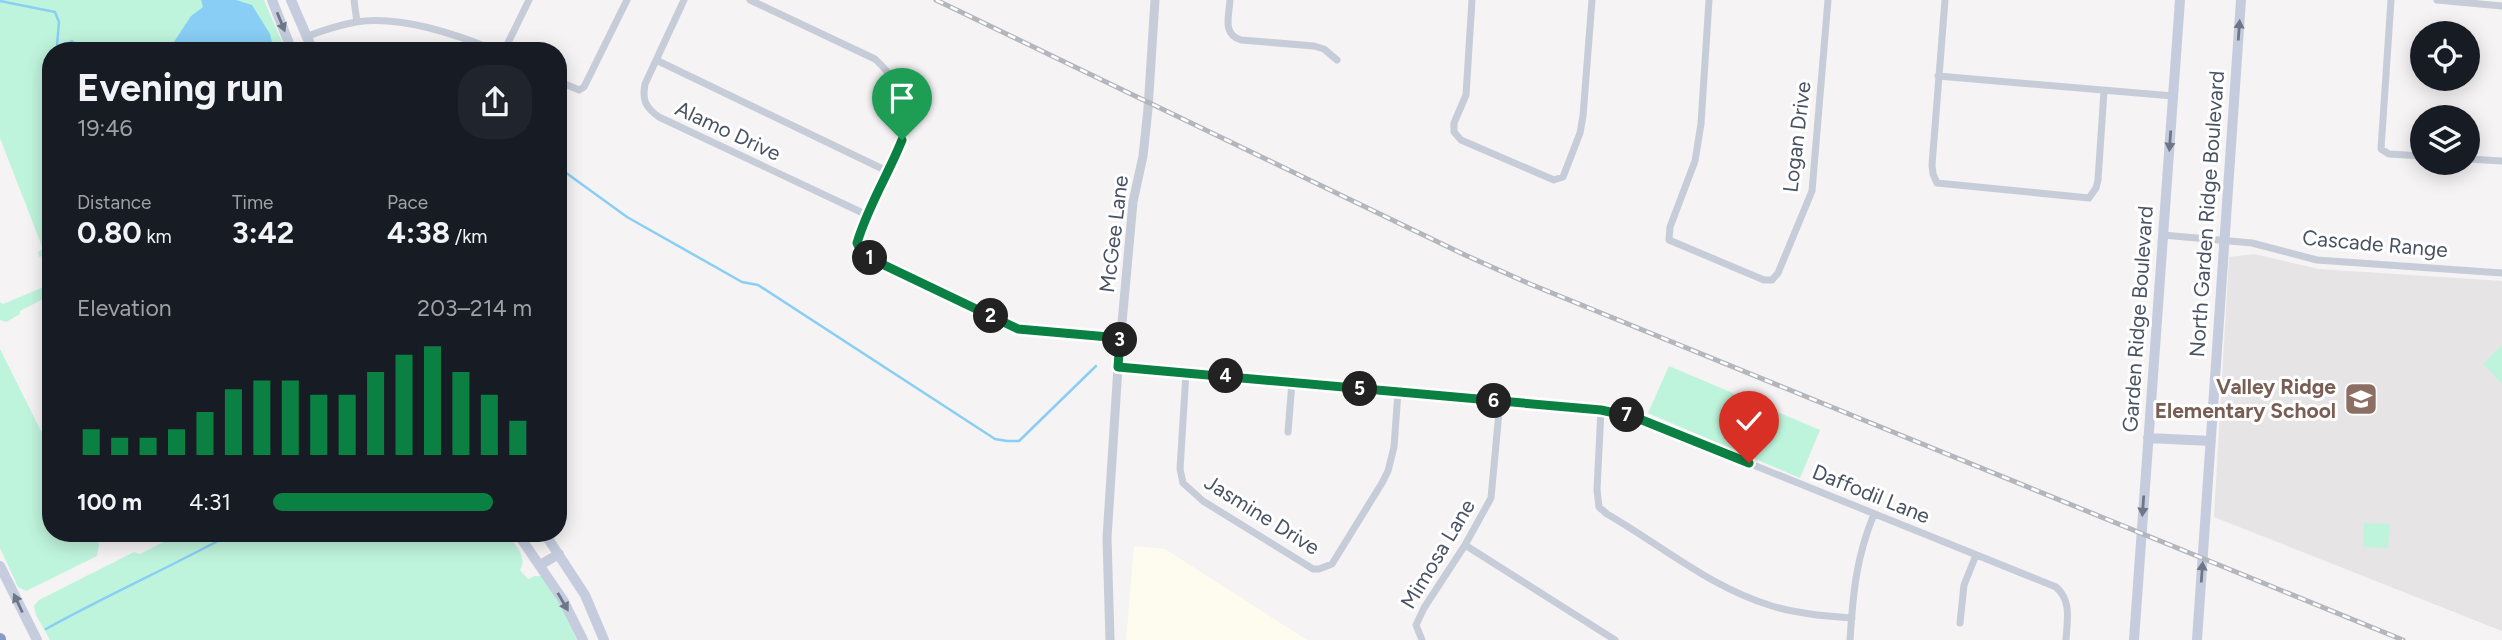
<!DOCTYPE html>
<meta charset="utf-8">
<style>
:root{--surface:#171b24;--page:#20242c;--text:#f1f3f6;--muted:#9ea1a6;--accent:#0b8043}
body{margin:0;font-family:Figtree,sans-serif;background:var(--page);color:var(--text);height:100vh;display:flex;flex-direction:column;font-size:26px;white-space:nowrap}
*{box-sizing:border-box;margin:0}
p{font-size:23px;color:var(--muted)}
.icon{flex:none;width:38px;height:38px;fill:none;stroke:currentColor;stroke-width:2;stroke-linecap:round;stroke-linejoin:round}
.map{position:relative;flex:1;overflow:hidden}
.drawer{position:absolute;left:42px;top:42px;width:525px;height:500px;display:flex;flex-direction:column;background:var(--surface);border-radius:28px;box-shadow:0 4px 18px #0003}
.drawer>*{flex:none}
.fabs{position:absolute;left:2410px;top:21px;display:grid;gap:14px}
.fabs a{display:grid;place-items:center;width:70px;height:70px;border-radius:50%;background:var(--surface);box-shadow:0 4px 18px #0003;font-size:35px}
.pin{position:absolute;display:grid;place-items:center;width:60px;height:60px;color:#fff;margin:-72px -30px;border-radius:50% 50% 50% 0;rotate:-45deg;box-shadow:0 0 7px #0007}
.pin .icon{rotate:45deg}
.km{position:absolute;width:35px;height:35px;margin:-18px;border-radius:50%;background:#222;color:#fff;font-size:19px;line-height:35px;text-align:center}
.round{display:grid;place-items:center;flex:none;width:74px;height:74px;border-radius:28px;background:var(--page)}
.head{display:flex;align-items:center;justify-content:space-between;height:119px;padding:0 35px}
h1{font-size:38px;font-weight:700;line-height:52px}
.stats{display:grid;grid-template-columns:repeat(3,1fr);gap:10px;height:119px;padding:7px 35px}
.stats div{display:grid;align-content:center}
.stats b{font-size:30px;font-weight:700}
.stats small{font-size:19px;font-weight:400}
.stats p{font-size:19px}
.chart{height:196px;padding:14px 35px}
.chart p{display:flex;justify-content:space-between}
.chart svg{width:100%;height:126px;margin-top:7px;stroke:var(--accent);stroke-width:6}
ul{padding:0 35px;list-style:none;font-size:23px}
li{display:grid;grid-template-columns:112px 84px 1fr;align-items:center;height:52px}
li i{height:18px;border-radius:9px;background:var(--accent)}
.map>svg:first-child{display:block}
.commercial{fill:#fefcee}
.education{fill:#e6e4e5}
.green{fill:#bff4dc}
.water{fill:#89cef5}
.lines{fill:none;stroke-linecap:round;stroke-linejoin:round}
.stream{stroke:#89cef5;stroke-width:2.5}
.minor{stroke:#c6ccd8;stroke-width:7}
.tertiary{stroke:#c6ccd8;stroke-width:9}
.secondary{stroke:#c4ccdd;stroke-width:10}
.motorway{stroke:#879bc5;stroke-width:12}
.rail-casing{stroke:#b4b6be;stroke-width:5}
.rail{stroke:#fff;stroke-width:2.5;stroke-dasharray:8;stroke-linecap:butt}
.oneway{fill:#6d7788}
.route-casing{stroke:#fff;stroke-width:14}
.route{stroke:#0b8043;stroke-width:9}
.labels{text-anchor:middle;stroke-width:6;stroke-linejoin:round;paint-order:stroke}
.street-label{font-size:21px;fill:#485263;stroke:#fff}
.education-label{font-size:21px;font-weight:bold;fill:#785e54;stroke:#fff;text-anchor:end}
</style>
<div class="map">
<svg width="2502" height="640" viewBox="0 0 2502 640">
<rect width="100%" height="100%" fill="#f5f3f3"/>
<path class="commercial" d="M1134 546 1165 549 1307 640H1126Z"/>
<path class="education" d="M2254 254 2319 269 2502 281V631L2214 517 2229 257Z"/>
<path class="green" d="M0 0H264L286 51H51V253L39 257 38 252 43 249 0 138Z
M51 284V295L20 311V314L6 322 0 320V302L3 304Z
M2502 345V384L2483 364Z
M0 349 51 451V534H94L99 544 97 556 26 591 18 587 0 548Z
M1669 366 1820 430 1800 478 1648 413Z
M2364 523 2390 524 2388 548 2363 547Z
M179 534H507C515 545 528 557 520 570L528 579 535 576H543L558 600 577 640H50L36 615 34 606 39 600 134 552 140 554Z"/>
<path class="water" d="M201 0H236L252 5 270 34 274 51H168L191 16 203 7Z"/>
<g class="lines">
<path class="stream" d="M0 1 55 12 59 22 57 45 61 47 72 41 80 51
M558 167 627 217 742 282 758 285 995 439 1007 441H1019L1096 366
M46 629C106 596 170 567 231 534"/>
<path class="minor" d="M354 0 357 22
M684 0 645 84C642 100 645 107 659 117L865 214
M750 0 875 59C933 112 896 156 867 211 862 221 860 232 857 242L863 255 1018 329 1120 338
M1230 0C1229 16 1222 34 1241 40L1314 46 1324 49 1337 60
M1472 0 1466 95 1454 123V132L1461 140 1554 180 1563 177 1580 133 1583 116 1592 0
M1709 0 1701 124 1695 161 1670 227 1669 240 1764 280H1772L1778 273 1812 191 1828 0
M1945 0 1932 165 1933 174 1937 183 2089 198 2096 188 2098 180 2104 91
M2391 0 2381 149 2389 154 2422 156
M2437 0 2502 6
M308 36C324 30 340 25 356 22 399 15 457 34 496 51
M504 51 529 0
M656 60 889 172
M1938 76 2173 96
M558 81 579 90 584 87 627 0
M2468 159 2502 161
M2163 235 2252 243 2317 260 2502 273
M1118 367 1601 409 1637 418 2056 587C2072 601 2067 620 2066 640
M1186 373 1180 469 1183 483 1203 501 1313 569H1319L1332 564 1382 483 1388 471 1394 447 1398 392
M1601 409 1597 490 1599 507 1607 514C1661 545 1711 588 1772 606 1798 614 1825 616 1852 618
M1288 432 1292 382
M1465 545 1615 640
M1960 623 1964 585 1976 555
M1422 640 1416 625 1424 608 1465 545 1491 498 1500 401
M1850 640C1853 593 1856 558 1874 514"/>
<path class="tertiary" d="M1110 640 1107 538 1118 367 1133 202 1143 156 1148 109 1155 0"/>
<path class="secondary" d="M272 0 292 51
M291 0 313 51
M2148 438 2211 441
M518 534 563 600 583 640
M545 534 585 595 604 640
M540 565 559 554
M0 566 37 640
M2134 640 2180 0
M2197 640 2241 0"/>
<path class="motorway" d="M0 639V640"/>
<defs>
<path id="rail" d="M936 0 1465 255 1530 284 2403 640"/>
</defs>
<use href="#rail" class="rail-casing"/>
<use href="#rail" class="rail"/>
</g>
<defs><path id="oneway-solid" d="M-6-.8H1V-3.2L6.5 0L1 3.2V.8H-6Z" transform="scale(1.75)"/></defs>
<g class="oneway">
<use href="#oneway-solid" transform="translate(281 22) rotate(68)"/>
<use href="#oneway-solid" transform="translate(2239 30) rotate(-86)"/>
<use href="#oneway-solid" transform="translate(2170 141) rotate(94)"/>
<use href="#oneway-solid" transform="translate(2143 506) rotate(94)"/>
<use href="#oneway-solid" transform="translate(2202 572) rotate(-86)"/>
<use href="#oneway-solid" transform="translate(563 602) rotate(60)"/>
<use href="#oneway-solid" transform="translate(18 603) rotate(-115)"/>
</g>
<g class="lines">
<defs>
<path id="route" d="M902 140C888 175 868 206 857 243L863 255 1018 329 1120 338 1118 367 1601 410 1637 418 1749 463"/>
</defs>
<use href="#route" class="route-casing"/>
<use href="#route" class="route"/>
</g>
<defs>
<symbol id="school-square" viewBox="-11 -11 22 22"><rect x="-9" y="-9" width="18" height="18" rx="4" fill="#8d6e63" stroke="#fff"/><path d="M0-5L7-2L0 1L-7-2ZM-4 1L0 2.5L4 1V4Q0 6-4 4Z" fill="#fff"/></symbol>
</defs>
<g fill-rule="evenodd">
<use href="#school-square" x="2342" y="380" width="38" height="38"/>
</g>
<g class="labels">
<g class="street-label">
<text transform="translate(728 131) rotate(25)" y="7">Alamo Drive</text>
<text transform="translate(1797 137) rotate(-83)" y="7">Logan Drive</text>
<text transform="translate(2207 214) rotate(-86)" y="7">North Garden Ridge Boulevard</text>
<text transform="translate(1114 234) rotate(-83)" y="7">McGee Lane</text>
<text transform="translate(2375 244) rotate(5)" y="7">Cascade Range</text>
<text transform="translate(2138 319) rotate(-86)" y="7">Garden Ridge Boulevard</text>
<text transform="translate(1871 494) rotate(22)" y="7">Daffodil Lane</text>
<text transform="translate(1262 515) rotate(32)" y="7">Jasmine Drive</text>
<text transform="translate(1438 554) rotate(-59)" y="7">Mimosa Lane</text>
</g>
<g class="education-label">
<text x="2336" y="394">Valley Ridge<tspan x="2336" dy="24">Elementary School</tspan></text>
</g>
</g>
</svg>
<div class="fabs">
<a><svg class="icon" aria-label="locate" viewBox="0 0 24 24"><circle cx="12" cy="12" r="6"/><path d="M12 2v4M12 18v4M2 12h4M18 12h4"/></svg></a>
<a><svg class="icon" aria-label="layers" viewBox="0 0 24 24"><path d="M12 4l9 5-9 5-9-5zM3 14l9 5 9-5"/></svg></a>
</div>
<div class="pin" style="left:902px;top:140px;background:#1e9e55"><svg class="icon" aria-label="arrive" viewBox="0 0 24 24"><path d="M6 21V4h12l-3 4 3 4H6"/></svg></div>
<div class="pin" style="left:1749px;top:463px;background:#d93025"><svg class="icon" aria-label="check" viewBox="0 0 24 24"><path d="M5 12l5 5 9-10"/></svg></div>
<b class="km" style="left:870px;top:258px">1</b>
<b class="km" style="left:991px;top:316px">2</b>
<b class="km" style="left:1120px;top:340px">3</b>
<b class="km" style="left:1226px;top:376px">4</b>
<b class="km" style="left:1360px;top:389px">5</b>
<b class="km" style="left:1494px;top:401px">6</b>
<b class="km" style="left:1627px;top:415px">7</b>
<section class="drawer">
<div class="head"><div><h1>Evening run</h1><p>19:46</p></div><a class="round"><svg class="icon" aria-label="share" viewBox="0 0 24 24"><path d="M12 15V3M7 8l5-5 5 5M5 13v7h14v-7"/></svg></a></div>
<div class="stats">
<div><p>Distance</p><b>0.80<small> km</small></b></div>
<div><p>Time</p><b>3:42</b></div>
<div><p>Pace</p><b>4:38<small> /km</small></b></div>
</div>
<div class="chart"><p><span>Elevation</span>203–214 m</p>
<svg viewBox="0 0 160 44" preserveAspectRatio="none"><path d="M5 44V35M15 44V38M25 44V38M35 44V35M45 44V29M55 44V21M65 44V18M75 44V18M85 44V23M95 44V23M105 44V15M115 44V9M125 44V6M135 44V15M145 44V23M155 44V32"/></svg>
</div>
<ul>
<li><b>100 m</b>4:31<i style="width:85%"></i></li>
</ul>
</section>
</div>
